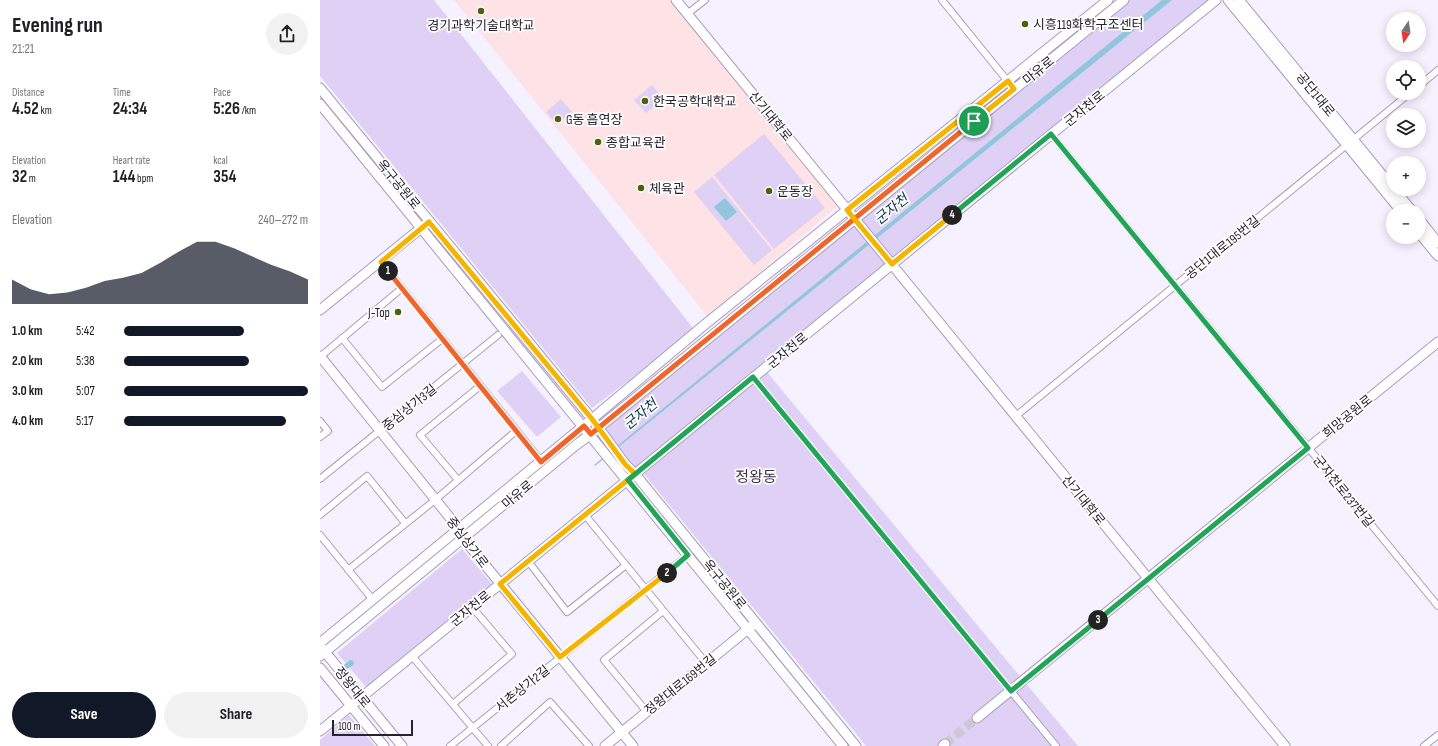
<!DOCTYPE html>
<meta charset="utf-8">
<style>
:root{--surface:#fff;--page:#f2f2f2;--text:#202124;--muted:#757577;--accent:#111827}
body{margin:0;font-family:"Sofia Sans Condensed","Noto Sans KR",sans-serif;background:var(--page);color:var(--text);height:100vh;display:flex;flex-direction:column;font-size:15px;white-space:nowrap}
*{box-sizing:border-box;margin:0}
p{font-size:13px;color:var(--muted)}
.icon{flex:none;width:22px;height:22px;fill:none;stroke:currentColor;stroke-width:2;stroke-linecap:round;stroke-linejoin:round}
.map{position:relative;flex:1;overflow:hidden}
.side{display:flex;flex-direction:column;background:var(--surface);width:320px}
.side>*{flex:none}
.needle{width:26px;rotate:193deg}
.tools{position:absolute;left:1066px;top:12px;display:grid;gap:8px}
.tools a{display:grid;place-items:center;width:40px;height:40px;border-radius:50%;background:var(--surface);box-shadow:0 2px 10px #0003;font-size:20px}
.scale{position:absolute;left:12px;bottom:10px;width:81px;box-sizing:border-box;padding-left:4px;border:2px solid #27222f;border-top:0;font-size:11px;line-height:14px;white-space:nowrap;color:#27222f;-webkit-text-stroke:3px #fff;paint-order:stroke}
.pin{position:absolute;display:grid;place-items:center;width:34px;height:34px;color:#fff;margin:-17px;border:2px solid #fff;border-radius:50%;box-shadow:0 1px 4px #0007}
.km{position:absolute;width:20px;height:20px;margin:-10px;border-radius:50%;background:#222;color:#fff;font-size:11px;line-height:20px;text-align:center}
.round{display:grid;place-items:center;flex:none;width:42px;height:42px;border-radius:21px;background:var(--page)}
.overview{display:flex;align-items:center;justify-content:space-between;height:68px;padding:0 12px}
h1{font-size:22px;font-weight:700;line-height:30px}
.stats{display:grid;grid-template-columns:repeat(3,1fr);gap:6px;height:68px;padding:4px 12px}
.stats div{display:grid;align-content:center}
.stats b{font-size:17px;font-weight:700}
.stats small{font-size:11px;font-weight:400}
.stats p{font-size:11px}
.chart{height:112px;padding:8px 12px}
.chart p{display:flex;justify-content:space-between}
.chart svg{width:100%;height:72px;margin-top:4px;fill:var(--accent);opacity:.7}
.action{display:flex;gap:8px;margin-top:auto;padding:8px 12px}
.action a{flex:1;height:46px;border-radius:24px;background:var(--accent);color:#fff;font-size:16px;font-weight:700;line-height:46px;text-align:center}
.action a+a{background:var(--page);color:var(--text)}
ul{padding:0 12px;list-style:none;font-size:13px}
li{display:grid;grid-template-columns:64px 48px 1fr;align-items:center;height:30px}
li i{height:10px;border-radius:5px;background:var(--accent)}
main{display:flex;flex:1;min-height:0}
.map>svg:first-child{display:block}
.education{fill:#fde2e6}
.green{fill:#dfd1f5}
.water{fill:#93c5dc}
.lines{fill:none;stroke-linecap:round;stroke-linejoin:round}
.canal{stroke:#93c5dc;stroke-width:5.5}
.secondary-tunnel{stroke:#cdc8d5;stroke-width:9;stroke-dasharray:9 4.5;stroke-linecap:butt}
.street-casing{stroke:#a99dbd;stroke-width:8}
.secondary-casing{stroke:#a99dbd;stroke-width:11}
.street{stroke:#fff;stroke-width:6}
.secondary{stroke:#fff;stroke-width:9}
.split-1-casing{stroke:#fff;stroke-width:8}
.split-2-casing{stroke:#fff;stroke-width:8}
.split-3-casing{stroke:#fff;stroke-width:8}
.split-4-casing{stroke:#fff;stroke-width:8}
.split-5-casing{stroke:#fff;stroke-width:8}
.split-1{stroke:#f0652b;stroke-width:5}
.split-2{stroke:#f5b400;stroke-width:5}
.split-3{stroke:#22a559;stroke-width:5}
.split-4{stroke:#22a559;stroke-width:5}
.split-5{stroke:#f5b400;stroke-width:5}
.poi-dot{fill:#4c610c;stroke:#fff;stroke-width:1.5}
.labels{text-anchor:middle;stroke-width:3.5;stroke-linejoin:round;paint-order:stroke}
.poi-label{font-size:13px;fill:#27222f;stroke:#fff;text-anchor:start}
.street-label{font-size:13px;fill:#27222f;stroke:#fff}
.water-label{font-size:14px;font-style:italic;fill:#043343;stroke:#fff}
.quarter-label{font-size:15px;fill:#3e334e;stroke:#fff}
</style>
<main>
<section class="side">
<div class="overview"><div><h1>Evening run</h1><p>21:21</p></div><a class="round"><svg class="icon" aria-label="share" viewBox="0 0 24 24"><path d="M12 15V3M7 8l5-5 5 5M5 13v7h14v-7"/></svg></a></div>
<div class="stats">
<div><p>Distance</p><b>4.52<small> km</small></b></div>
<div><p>Time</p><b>24:34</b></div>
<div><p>Pace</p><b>5:26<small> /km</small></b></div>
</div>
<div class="stats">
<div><p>Elevation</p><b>32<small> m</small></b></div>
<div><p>Heart rate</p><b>144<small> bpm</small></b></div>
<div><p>kcal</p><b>354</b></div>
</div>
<div class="chart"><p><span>Elevation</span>240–272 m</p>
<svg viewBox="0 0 160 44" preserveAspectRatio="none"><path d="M0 44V29L10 35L20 38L30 37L40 34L50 30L60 28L70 25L80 19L90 12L100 6L110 6L120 10L130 15L140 20L150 24L160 29V44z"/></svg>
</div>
<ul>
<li><b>1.0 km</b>5:42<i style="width:65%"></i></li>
<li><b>2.0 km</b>5:38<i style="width:68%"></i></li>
<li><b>3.0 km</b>5:07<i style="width:100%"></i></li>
<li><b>4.0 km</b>5:17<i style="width:88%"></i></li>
</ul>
<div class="action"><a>Save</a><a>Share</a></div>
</section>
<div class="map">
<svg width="1118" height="746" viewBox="0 0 1118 746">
<rect width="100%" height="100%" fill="#f6f1ff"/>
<path class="education" d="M134 0H351L521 203 388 317Z"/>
<path class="green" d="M0 0H114L373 328 311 379 272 408 0 76Z
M803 0H896L315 474 279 427Z
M332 85 344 99 326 113 314 100Z
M241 99 252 112 237 125 226 112Z
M444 134 505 208 454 249 394 175Z
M392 177 452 250 434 265 374 192Z
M202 371 241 417 217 437 177 391Z
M446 371 758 746H546L324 474Z
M142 549 172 584 47 688 17 653Z
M29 715 55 746H0V740Z"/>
<path class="water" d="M842 0H852L275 466 274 465Z
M405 198 417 212 406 221 394 207Z"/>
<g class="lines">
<path class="canal" d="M23 669 31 663"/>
<path class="secondary-tunnel" d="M625 744 657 718"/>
<defs>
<path id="street" d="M622 0 694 89
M367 14 385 0
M1099 86 1118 70
M731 134 1118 606
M61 262 221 461
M22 338 62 387 122 339
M0 357 82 288
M433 377 736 746
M696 416 1090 93
M0 421 8 431 0 437
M0 479 178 335
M138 480 100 435 160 386
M0 515 47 476 85 523
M265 515 386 663
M0 535 53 600
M208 561 247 612 306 565
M28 570 115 500 196 431
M92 656 168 746
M133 704 192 654 152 607
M327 712 284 660 343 611
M130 746 368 555
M181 746 230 702 269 746
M1104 746 1118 735"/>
<path id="secondary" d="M356 0 965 746
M908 0 1081 211
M919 0 1073 188
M0 88 272 419 305 464 315 474 536 746
M0 104C175 317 349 531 523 746
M1074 189 1092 211
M1099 219 1118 243
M1099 233 1118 256
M0 310 106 224
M0 356 139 529 143 538 313 746
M0 643 272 419 383 326 788 0
M1 647 82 746
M0 656 256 445 271 434 804 0
M0 668 64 746
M657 718 1118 342
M0 731 896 0
M285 746 433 625
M623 746 625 744"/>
</defs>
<use href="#street" class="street-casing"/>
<use href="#secondary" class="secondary-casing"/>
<use href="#street" class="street"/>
<use href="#secondary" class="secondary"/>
</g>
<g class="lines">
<defs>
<path id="split-1" d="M68 271 221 462 264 426 271 434 654 121"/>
<path id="split-2" d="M68 271 61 262 109 222 272 419 305 464 315 474 180 584 240 657 347 573"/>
<path id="split-3" d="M347 573 368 555 308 480 433 377 691 691 778 620"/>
<path id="split-4" d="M632 215 731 134 988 448 778 620"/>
<path id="split-5" d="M632 215 572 264 527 210 688 81 694 89 654 121"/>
</defs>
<use href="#split-1" class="split-1-casing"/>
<use href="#split-2" class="split-2-casing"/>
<use href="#split-3" class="split-3-casing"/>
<use href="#split-4" class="split-4-casing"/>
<use href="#split-5" class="split-5-casing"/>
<use href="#split-1" class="split-1"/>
<use href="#split-2" class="split-2"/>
<use href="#split-3" class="split-3"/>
<use href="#split-4" class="split-4"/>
<use href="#split-5" class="split-5"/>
</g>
<g class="poi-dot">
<circle cx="161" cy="11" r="4"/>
<circle cx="705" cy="24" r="4"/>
<circle cx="325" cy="101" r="4"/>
<circle cx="238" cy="119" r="4"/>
<circle cx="278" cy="142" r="4"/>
<circle cx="321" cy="188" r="4"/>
<circle cx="449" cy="191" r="4"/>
<circle cx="78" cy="312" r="4"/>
</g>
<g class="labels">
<g class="poi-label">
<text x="713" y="29">시흥119화학구조센터</text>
<text x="161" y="30" text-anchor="middle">경기과학기술대학교</text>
<text x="333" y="106">한국공학대학교</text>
<text x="246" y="124">G동 흡연장</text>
<text x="286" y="147">종합교육관</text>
<text x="329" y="193">체육관</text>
<text x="457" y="196">운동장</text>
<text x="70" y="317" text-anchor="end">J-Top</text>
</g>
<g class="street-label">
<text transform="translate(718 70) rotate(-39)" y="5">마유로</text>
<text transform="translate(996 94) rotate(51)" y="5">공단1대로</text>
<text transform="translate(764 108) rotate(-39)" y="5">군자천로</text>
<text transform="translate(451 116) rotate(51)" y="5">산기대학로</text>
<text transform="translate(79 184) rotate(51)" y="5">옥구공원로</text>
<text transform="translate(902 247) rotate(-39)" y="5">공단1대로195번길</text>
<text transform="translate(467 350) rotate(-39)" y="5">군자천로</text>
<text transform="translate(89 407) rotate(-39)" y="5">중심상가3길</text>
<text transform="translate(1027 416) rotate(-39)" y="5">희망공원로</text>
<text transform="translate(1024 491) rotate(51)" y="5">군자천로237번길</text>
<text transform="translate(197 494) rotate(-40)" y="5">마유로</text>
<text transform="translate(764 500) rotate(51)" y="5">산기대학로</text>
<text transform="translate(148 542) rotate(53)" y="5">중심상가로</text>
<text transform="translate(405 584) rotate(51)" y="5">옥구공원로</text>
<text transform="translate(150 608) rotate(-39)" y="5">군자천로</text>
<text transform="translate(360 684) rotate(-39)" y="5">정왕대로169번길</text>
<text transform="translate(33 687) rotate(51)" y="5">정왕대로</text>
<text transform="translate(202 688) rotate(-39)" y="5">서촌상가2길</text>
</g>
<g class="water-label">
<text transform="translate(571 209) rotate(-39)" y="5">군자천</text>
<text transform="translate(320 414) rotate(-39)" y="5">군자천</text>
</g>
<g class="quarter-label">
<text x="436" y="482">정왕동</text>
</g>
</g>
</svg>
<div class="tools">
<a><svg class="needle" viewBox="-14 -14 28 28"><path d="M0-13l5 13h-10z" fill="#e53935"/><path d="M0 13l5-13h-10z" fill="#757577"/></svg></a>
<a><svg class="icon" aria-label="locate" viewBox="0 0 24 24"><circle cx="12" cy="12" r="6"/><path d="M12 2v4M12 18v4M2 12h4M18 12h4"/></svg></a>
<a><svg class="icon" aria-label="layers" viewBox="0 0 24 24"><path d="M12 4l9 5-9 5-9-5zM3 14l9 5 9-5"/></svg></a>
<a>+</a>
<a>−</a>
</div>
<div class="scale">100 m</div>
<div class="pin" style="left:654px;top:121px;background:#1e9e55"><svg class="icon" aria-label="arrive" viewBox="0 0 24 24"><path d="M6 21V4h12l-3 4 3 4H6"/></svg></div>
<b class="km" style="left:68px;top:271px">1</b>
<b class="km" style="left:347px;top:573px">2</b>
<b class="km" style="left:778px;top:620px">3</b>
<b class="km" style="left:632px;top:215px">4</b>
</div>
</main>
